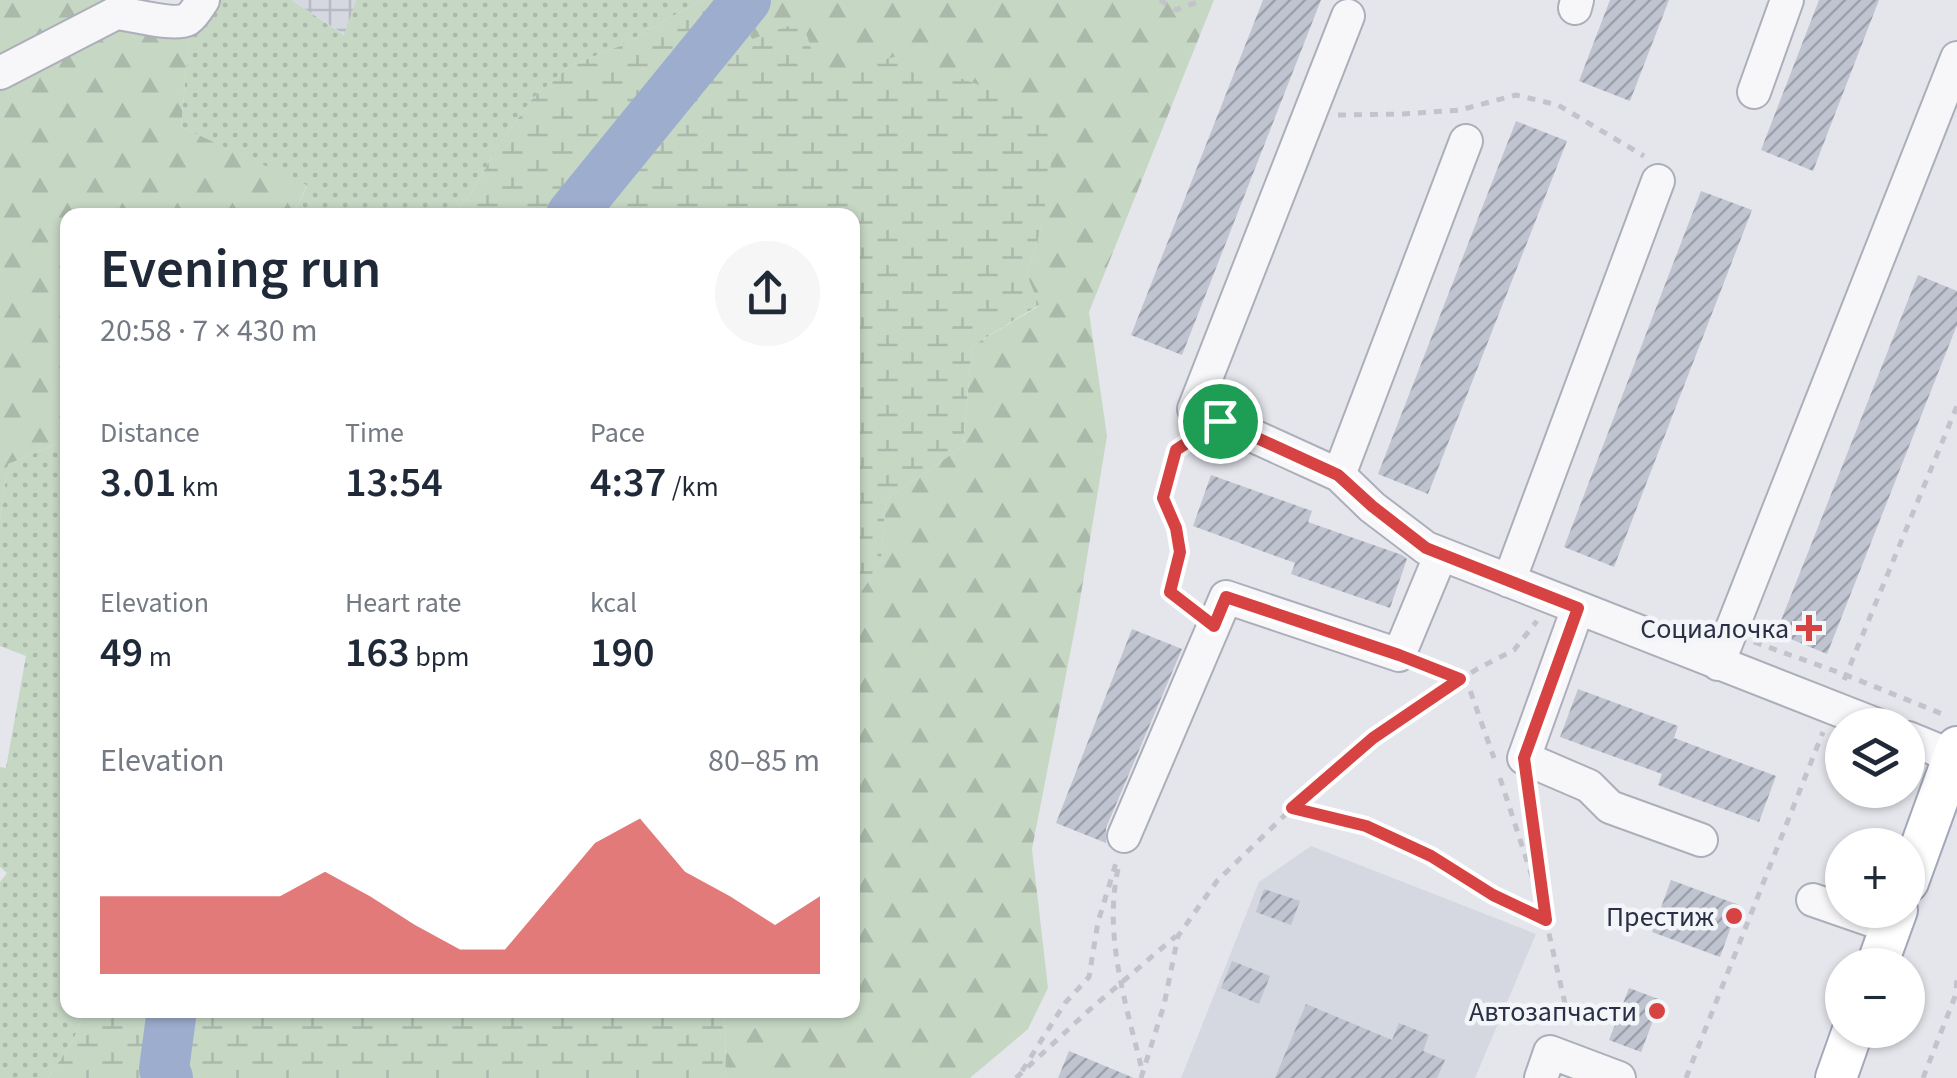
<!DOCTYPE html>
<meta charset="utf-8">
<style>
:root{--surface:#fff;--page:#f6f6f7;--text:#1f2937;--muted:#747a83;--accent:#d74343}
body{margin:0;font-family:"Source Sans 3",sans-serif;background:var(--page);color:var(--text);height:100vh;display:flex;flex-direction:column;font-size:38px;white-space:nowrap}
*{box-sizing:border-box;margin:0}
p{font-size:32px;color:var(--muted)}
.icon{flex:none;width:55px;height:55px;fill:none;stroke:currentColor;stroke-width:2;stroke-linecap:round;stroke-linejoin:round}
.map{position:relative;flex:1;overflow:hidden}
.sheet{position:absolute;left:60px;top:208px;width:800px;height:810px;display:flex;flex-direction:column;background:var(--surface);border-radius:20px;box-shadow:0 2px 8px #0004}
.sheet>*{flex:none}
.buttons{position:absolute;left:1825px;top:708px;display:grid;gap:20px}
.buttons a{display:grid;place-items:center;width:100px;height:100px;border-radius:50%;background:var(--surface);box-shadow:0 2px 8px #0004;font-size:50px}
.pin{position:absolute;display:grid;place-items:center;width:85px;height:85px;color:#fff;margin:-42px;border:5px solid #fff;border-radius:50%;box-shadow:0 2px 10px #0007}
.round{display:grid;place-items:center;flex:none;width:105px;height:105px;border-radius:52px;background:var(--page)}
.overview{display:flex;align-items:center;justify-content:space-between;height:170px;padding:0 40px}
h1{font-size:55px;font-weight:600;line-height:75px}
.figures{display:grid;grid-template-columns:repeat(3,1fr);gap:15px;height:170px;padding:10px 40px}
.figures div{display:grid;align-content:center}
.figures b{font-size:42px;font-weight:600}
.figures small{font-size:28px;font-weight:400}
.figures p{font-size:28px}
.chart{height:280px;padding:20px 40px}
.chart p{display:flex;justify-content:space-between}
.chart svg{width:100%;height:180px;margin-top:10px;fill:var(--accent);opacity:.7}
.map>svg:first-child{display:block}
.built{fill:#d5d8e1}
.industrial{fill:url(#industrial-grid)}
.grass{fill:url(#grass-dots)}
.forest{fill:url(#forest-firs)}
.wetland{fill:url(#wetland-marsh)}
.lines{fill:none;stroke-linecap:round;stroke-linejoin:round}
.river{stroke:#9dadce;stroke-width:50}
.building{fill:url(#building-hatch)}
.minor-casing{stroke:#acafba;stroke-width:36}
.major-casing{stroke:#a2a8b9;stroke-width:44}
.path{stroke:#c2c3cb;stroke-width:5;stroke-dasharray:8 8;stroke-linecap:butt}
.minor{stroke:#f7f7fa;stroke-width:32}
.major{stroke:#fff;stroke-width:40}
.route-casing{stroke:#fff;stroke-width:20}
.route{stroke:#d74343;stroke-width:12}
.poi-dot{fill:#d74343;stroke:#f4f5f9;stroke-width:4}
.labels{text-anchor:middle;stroke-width:9;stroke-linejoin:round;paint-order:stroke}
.poi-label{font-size:28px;fill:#2a3046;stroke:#f4f5f9;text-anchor:end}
</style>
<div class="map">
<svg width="1957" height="1078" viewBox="0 0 1957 1078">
<defs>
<pattern id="industrial-grid" width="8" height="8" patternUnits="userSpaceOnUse" patternTransform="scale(2.5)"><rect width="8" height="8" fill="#d5d8e1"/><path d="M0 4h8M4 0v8" fill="none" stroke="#b7bac2"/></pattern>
<pattern id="grass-dots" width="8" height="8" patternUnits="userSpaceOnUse" patternTransform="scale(2.5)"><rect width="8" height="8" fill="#c6d7c4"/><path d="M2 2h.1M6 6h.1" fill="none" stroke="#aab9aa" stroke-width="1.8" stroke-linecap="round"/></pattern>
<pattern id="forest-firs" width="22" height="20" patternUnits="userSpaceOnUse" patternTransform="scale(2.5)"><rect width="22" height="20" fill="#c6d7c4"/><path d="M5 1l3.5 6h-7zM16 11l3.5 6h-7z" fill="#aab9aa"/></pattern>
<pattern id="wetland-marsh" width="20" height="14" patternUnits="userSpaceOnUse" patternTransform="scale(2.5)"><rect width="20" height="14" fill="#c6d7c4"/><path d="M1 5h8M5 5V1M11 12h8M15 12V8" fill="none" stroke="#aab9aa"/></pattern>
<pattern id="building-hatch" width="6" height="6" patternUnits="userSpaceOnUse" patternTransform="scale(2.5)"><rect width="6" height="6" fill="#c0c4d0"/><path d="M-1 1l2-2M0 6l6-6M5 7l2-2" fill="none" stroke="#9ca0ab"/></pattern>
</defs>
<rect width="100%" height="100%" fill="#e4e6ec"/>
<path class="built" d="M1311 846 1536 934 1475 1078H1181L1259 882Z"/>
<path class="industrial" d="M291 0H356L345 35Z"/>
<path class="grass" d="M212 0H291L344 35 356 0H701L620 46 570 66 533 98 500 143 470 195 453 215H293L307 186 181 127 189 36Z
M67 440 68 1010H85L73 1041 48 1078H0V882L7 873 0 867V767L6 768 26 656 0 646V519L8 464Z"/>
<path class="forest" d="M0 0H133L121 15 189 36 181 127 307 185 293 215H68L67 440 8 464 0 519Z
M728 0H1214L1089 312 1107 436 1077 618 1032 849 1048 988 1028 1029 970 1078H725L726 1028 721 1010H852L853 604 881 562 886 500 963 446 972 346 1039 306 1027 275 1042 226 821 79 752 39Z"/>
<path class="wetland" d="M701 0H728L752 39 802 21 821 78 897 56 988 88 1056 130 1042 226 1027 275 1039 305 972 346 963 446 886 500 881 562 853 604 852 215H453L470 195 500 143 533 98 570 66 620 46Z
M85 1010H721L726 1028 725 1078H48L73 1041Z"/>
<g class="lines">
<path class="river" d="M571 215 746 0
M168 1078 164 1069 172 1010"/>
</g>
<path class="building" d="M1263 0H1321L1182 355 1131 335Z
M1610 0H1669L1630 101 1579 81Z
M1819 0H1879L1813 171 1761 150Z
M1516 121 1567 141 1428 494 1378 474Z
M1701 191 1752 210 1614 567 1564 547Z
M1918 275 1957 291V325L1827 654 1776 633Z
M1211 475 1312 511 1308 522 1402 555 1407 559 1390 608 1291 574 1295 563 1193 526Z
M1132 629 1182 649 1106 828V843L1056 823Z
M1578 689 1678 726 1674 738 1776 776 1759 822 1658 785 1662 774 1560 737Z
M1671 880 1739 905 1720 957 1652 932Z
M1264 889 1300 901 1291 925 1256 912Z
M1232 961 1270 976 1259 1004 1221 988Z
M1629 988 1661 1000 1641 1052 1609 1040Z
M1306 1004 1392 1040 1399 1023 1429 1035 1423 1051 1445 1060 1437 1078H1275Z
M1069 1051 1134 1078H1058Z"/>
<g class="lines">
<defs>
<path id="minor" d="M1575 8 1577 0
M1348 16 1194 409 1339 475 1372 507 1426 548 1877 725
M0 73 116 13C133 14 174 27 188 19 194 15 199 6 203 0
M1754 92 1787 0
M1339 475 1466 141
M1509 581 1658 181
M1578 608 1524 758 1589 786 1610 807 1701 840
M1718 664 1957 58
M1908 738 1957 758
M1124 836 1226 597 1399 655 1441 554
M1813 900 1891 927
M1541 1078 1550 1052 1619 1078"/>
<path id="major" d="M1908 882 1957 747
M1877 965 1897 910
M1836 1078 1853 1030"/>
</defs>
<use href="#minor" class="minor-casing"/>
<use href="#major" class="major-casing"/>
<path class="path" d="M1160 0 1176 10 1203 0
M1338 115 1402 114 1460 110 1516 95 1558 105 1644 156
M1191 608 1170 592 1180 552 1176 528 1163 498 1175 450 1193 439
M1754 642 1846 675 1945 715
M1425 666 1460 679
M1465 676 1494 758
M1844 680 1957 406
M1500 778 1540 901
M1529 791 1544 912 1566 1008 1560 1026
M1292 808 1366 826 1431 856 1493 895 1544 919
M1118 869C1103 937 1127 1007 1143 1074
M1022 1071 1065 1003 1089 977 1098 922 1116 863
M1016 1078 1087 1012 1176 936
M1141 1078 1164 1005 1178 936 1217 881 1321 780 1373 738 1477 669 1514 650 1537 621
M1686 1078 1823 732
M1923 1078 1956 994 1957 977"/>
<use href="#minor" class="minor"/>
<use href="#major" class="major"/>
</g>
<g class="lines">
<defs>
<path id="route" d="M1220 421 1338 475 1372 506 1426 548 1578 608 1524 758 1546 920 1493 895 1431 856 1366 826 1292 808 1373 738 1460 679 1399 655 1226 597 1214 626 1170 592 1180 552 1176 528 1163 498 1176 450Z"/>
</defs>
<use href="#route" class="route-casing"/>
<use href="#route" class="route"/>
</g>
<g class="poi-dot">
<path d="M1804 613h10v10h10v10h-10v10h-10v-10h-10v-10h10z"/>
<circle cx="1734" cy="916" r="10"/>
<circle cx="1657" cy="1011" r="10"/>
</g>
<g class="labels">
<g class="poi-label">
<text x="1789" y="638">Социалочка</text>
<text x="1714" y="926">Престиж</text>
<text x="1637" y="1021">Автозапчасти</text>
</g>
</g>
</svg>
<div class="buttons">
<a><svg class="icon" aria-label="layers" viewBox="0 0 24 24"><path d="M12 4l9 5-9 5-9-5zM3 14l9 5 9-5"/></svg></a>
<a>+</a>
<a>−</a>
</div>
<div class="pin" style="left:1220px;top:421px;background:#1e9e55"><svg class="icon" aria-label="arrive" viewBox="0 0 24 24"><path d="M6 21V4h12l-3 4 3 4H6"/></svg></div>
<section class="sheet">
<div class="overview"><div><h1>Evening run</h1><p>20:58 · 7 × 430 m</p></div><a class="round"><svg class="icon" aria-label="share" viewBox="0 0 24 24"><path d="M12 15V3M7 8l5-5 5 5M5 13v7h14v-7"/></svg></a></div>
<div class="figures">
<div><p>Distance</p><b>3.01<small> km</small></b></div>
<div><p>Time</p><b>13:54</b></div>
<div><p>Pace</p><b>4:37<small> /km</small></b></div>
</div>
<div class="figures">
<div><p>Elevation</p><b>49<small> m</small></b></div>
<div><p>Heart rate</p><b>163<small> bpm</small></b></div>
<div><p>kcal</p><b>190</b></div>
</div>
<div class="chart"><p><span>Elevation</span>80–85 m</p>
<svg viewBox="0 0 160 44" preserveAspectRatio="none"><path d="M0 44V25L10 25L20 25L30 25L40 25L50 19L60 25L70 32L80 38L90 38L100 25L110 12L120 6L130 19L140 25L150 32L160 25V44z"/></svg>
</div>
</section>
</div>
